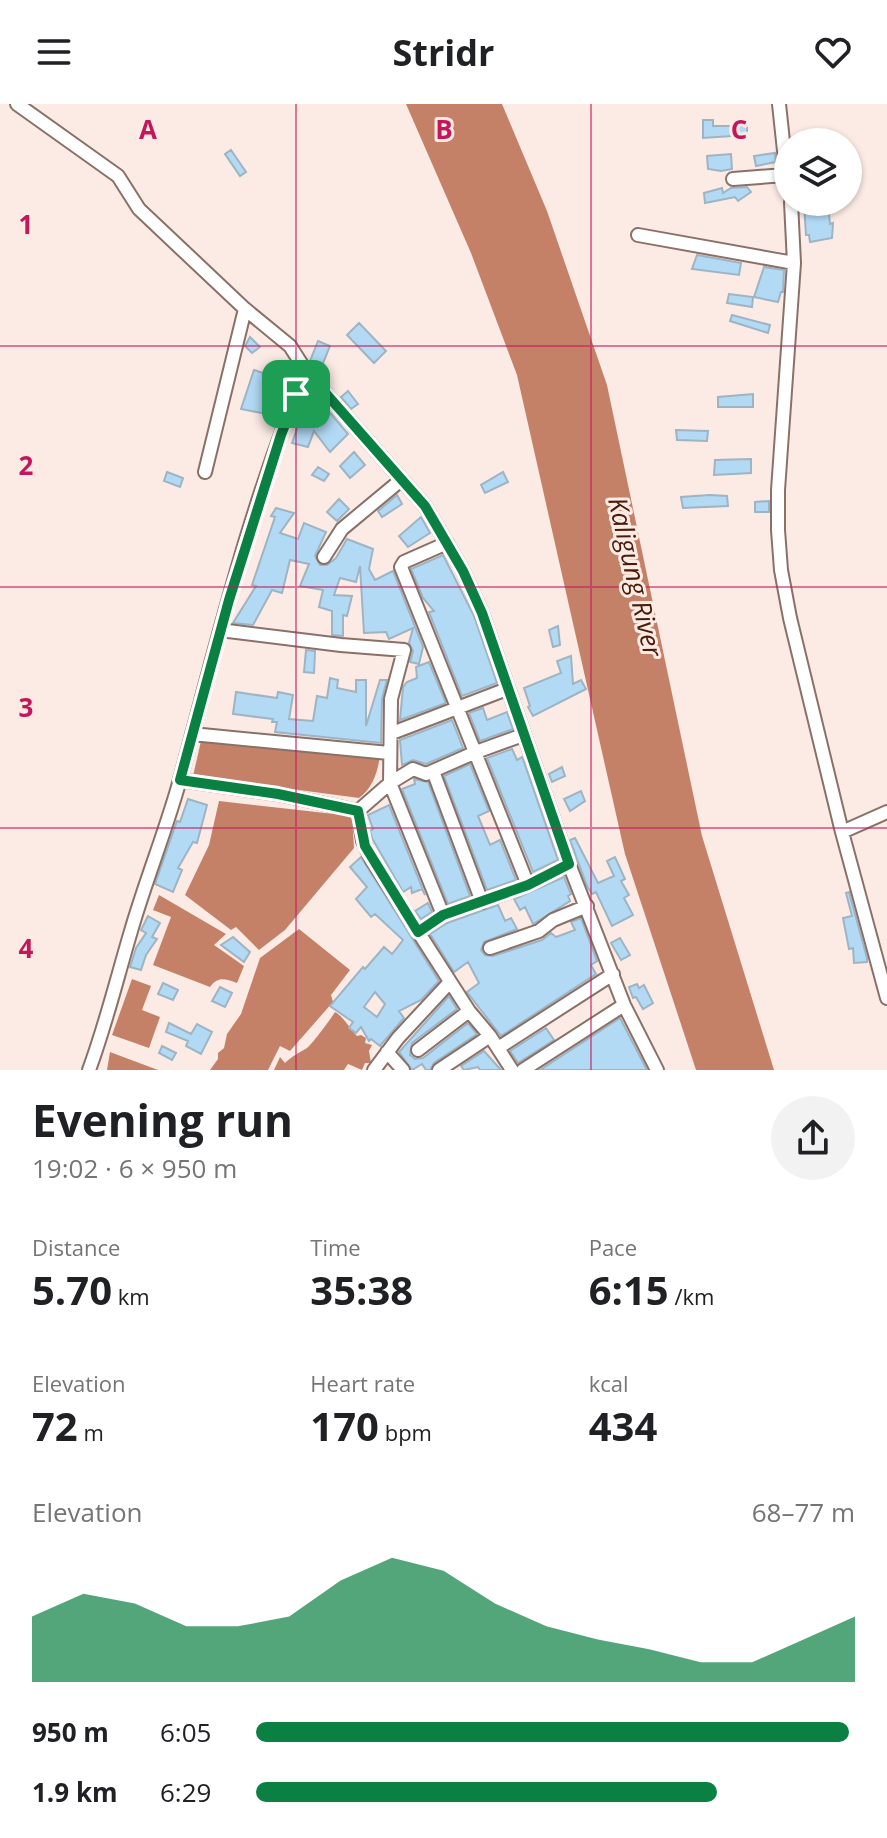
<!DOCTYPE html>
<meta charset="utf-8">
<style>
:root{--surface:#fff;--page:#f2f2f2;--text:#202124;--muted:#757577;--accent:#0b8043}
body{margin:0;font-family:"Open Sans",sans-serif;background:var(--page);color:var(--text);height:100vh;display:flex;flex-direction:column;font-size:30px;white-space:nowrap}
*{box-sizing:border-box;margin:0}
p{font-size:26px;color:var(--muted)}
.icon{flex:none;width:44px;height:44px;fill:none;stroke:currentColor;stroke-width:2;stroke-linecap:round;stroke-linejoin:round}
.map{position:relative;height:966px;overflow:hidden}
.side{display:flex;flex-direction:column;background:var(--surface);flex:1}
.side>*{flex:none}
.buttons{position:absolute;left:774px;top:24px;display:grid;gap:16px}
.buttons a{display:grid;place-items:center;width:88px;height:88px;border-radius:50%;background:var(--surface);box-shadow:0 2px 6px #0004;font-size:40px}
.pin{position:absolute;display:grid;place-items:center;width:68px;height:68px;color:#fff;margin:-34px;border-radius:16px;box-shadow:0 4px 12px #0006}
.round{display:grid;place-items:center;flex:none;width:84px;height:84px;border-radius:42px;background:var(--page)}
.head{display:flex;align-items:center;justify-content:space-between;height:136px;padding:0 32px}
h1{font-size:44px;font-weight:700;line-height:60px}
.metrics{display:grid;grid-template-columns:repeat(3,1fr);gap:12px;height:136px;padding:8px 32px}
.metrics div{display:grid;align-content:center}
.metrics b{font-size:40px;font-weight:700}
.metrics small{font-size:22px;font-weight:400}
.metrics p{font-size:22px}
.chart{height:224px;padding:16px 32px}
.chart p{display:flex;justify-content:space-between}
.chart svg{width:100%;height:144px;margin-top:8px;fill:var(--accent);opacity:.7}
ul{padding:0 32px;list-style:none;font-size:26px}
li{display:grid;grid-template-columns:128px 96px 1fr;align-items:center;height:60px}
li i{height:20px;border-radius:10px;background:var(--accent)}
header{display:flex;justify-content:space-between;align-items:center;height:104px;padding:0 32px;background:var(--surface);font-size:36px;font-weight:700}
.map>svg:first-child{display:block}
.water{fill:#c58168}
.building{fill:#b3daf5;stroke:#9eb4c3;stroke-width:2;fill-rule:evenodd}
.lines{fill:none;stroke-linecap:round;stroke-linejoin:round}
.minor-casing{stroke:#897168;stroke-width:16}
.minor{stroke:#fff;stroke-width:12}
.route-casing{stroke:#fff;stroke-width:16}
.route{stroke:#0b8043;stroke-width:10}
.grid{fill:none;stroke:#c2185b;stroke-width:2;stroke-opacity:0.55}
.labels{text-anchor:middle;stroke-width:6;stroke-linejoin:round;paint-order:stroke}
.water-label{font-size:26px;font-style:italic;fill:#481c09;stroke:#fcebe5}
.grid-label{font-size:26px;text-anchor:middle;font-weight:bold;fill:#c2185b;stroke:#fcebe5;stroke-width:6;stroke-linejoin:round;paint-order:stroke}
</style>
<header><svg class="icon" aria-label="menu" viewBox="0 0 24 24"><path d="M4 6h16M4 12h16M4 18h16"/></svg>Stridr<svg class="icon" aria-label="heart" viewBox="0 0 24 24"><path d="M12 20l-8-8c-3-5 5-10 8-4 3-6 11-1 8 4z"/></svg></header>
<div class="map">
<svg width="887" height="966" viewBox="0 0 887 966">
<rect width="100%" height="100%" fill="#fcebe5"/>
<path class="water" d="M406 0H502L547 107 607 281 702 732 774 966H696L625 750 517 271 471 149Z
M201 637 380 651C378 667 373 684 359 694L193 672Z
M219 697 352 712 354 744 285 826 259 846 236 823 231 826 185 791 209 741Z
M159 791 226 830 214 841 244 862 237 879C225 875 218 872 210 883L153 861 171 813 153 806Z
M299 825 350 866 331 891 333 898 290 947 280 942 268 966H210L218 955V949L224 944 227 930 241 910 260 854Z
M132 875 151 882 142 906 160 913 149 944 112 931Z
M335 908C345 914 349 924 357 932L361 931 366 934 365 939 372 941 369 947 371 959H365L362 966 348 960 344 966H274L280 953 285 959C292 952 299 949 307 944 313 939 330 916 335 908Z
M110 948 158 966H107Z"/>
<path class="building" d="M703 16H713V22H747V31L703 34Z
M231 46 246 68 240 72 225 50Z
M775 49 776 58 756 62 754 52Z
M731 50 732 65 721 67 708 65 707 52Z
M747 83 751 88 738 97 735 93 705 99 704 89 722 84 723 89 731 84Z
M828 98 830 120 833 119 832 134 810 138 809 131H806L804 100Z
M697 151 741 159 739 171 692 165Z
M764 163 784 166 783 188H781L778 198 754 193Z
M729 190 753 193 752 203 727 199Z
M732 211 770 221 768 229 730 217Z
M359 219 386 247 374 259 347 231Z
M250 233 260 243 252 249 245 242Z
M318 237 330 242 319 269 310 257Z
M254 266 284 276 272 311 241 305Z
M348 287 358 300 351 305 341 293Z
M313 289 320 297 310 317 326 304 348 330 330 348 314 327 308 343 292 339 298 322 295 321 300 307 303 308Z
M753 290V303H718V293Z
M676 326 708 327 707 337 677 336Z
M354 348 365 361 350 374 340 362Z
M751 355V369L714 371 715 356Z
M318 363 329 370 324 377 312 371Z
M167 368 183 374 180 383 164 377Z
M503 368 508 378 485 389 481 381Z
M397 391 402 400 382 413 378 407Z
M710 391 727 392 728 402 683 404 681 393Z
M339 395 349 405 337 417 327 408Z
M769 397V408H755V398Z
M276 404 294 409 280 429 298 435 304 419 326 428 315 452 320 461H327L336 454 347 435 373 445 369 465 375 476 393 467 423 543 419 560 410 558 413 547 409 539 413 524 389 535 386 528 364 529 360 462 356 478 340 474 334 491 352 492 347 512 343 511V532L332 531V507L319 503 323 486 300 482 309 460 290 456 282 489 272 486 253 521 233 519 256 482 252 481 275 413 271 412Z
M421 413 430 429 408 443 399 432Z
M443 451 474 512 497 579 462 592 429 508 434 507 423 494 411 465Z
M558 522 560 541 553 543 549 526Z
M306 546 315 547 314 569 304 568Z
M571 552 573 580 581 576 586 585 533 612 528 603 530 602 524 584 561 569 557 557Z
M429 558 446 599 400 616 403 583 407 578 417 574 416 563Z
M330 574 338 576 337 584 356 588V576H366V622L380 576H387L382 595 381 639 275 628 277 618H272L273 615 233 610 236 588 277 594 278 588 293 591 289 615 313 617 317 592 327 594Z
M483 604 487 616 507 608 513 625 480 637 469 609Z
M452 616 463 644 426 660 413 656 402 661 400 636Z
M512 645 517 656 522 653 524 658 558 756 533 768 487 654Z
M470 660 489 707 478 712 490 741 500 736 516 776 487 786 444 672Z
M562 663 565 672 552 678 549 670Z
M414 675 428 678 470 792 448 800 402 685 415 680Z
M581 687 585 697 570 707 564 695Z
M188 695 207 701 197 739 193 738 178 764 182 766 173 788 155 780 177 717 180 718Z
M389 701 425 791 422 785 412 789 411 783 403 788 372 734 370 727 373 725 368 711Z
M575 734 598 779 614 772 607 757 615 753 625 775 621 777 629 791 624 794 633 811 612 822 596 788 592 790 587 782 570 736Z
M361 753 439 877 421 896 399 907 404 914 380 942 371 935 369 937 361 923 356 929 349 924 353 918 330 902 363 863 365 865 384 843 392 850 403 836 375 810 371 813 356 795 367 783 350 763ZM375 888 385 900 377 913 364 903Z
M564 773 571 790 568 792 570 797 533 820 525 803 520 806 514 795Z
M849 788 867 854V858L854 859 853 844 849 845 843 814 852 812 846 789Z
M428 799 432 808 421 815 415 807Z
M498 801 505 817 511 814 517 825 484 838 481 846 485 851 493 852 542 836 551 829 556 833 575 826 571 818 581 814 597 857 591 861 596 870 501 932 467 888 479 879 468 858 454 868 430 830 447 819Z
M148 812 160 819 152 833 157 835 146 851 141 866 130 863 136 844 146 829 141 826Z
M233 833 250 848 244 858 221 841Z
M620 834 630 851 621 856 611 839Z
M163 879 178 886 173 896 158 890Z
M637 880 639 884 644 881 653 899 643 905 636 893 633 894 629 883Z
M220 883 232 889 225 903 212 897Z
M449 892 457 905 412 939 410 951 415 955 423 954 468 919 477 930 434 959 430 966H426L422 960 412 966 399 948Z
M620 914 647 966H540Z
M169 919 191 930 197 920 212 928 201 950 186 942 188 937 166 928Z
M546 924 554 936 518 959 510 947Z
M162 942 176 949 172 956 159 949Z
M484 947 501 966H480L478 963 464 966 461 962Z"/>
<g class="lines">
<defs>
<path id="minor" d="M17 0 118 72 139 105 245 205 290 242 306 267 425 402 463 467 482 509 569 760 624 901 657 966
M779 0 788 84
M733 75 785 71
M791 98 794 159 778 386V426L781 466 790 514 842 728 887 894
M638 131 794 159
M205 368 245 205
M447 439 404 458 401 463 528 781
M324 453 342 425 401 376
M220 526 341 541 404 546 391 595 390 679 443 811 528 781 569 760
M392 629 507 585
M192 630 389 649
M433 667 482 798
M180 676 278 690 358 707
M842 728 887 708
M418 828 443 811
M490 844 539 827 553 816 587 802
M498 944 613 870
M418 946 469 907
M387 948 403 966
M89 966C106 920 117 874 131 827 146 775 167 724 181 672 218 536 251 396 306 267
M374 966 398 934 450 878
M439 966 490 932
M512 966 490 932 469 907 372 756 363 737 358 707 390 679 413 665 426 670 476 648 523 631
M523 966 624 901"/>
</defs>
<use href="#minor" class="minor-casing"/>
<use href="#minor" class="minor"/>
</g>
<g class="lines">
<defs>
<path id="route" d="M306 267 425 402 463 467 482 509 569 760 528 781 443 811 418 828 365 742 358 707 278 690 180 676 229 496 281 331Z"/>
</defs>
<use href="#route" class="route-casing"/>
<use href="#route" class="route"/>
</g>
<path class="grid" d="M296 0V966M591 0V966M0 242H887M0 483H887M0 724H887"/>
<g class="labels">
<g class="water-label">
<text transform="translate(635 473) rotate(77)" y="9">Kaligung River</text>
</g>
</g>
<g class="grid-label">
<text x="148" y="35">A</text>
<text x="444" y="35">B</text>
<text x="739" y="35">C</text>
<text x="26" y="130">1</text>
<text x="26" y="371">2</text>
<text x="26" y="613">3</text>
<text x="26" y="854">4</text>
</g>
</svg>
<div class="buttons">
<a><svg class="icon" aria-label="layers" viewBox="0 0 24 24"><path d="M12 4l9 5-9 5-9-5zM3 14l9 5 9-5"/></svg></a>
</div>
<div class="pin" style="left:296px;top:290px;background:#1e9e55"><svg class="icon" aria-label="arrive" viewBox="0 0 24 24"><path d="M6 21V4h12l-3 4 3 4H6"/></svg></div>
</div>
<section class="side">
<div class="head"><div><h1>Evening run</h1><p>19:02 · 6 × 950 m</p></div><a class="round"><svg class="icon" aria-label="share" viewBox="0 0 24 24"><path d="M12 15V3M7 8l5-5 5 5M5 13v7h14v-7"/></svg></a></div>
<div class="metrics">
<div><p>Distance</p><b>5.70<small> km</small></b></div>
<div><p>Time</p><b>35:38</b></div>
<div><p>Pace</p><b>6:15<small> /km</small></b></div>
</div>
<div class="metrics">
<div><p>Elevation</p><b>72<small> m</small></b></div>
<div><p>Heart rate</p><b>170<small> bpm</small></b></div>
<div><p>kcal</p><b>434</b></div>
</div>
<div class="chart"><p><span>Elevation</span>68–77 m</p>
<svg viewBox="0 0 160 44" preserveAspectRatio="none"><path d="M0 44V24L10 17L20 20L30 27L40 27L50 24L60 13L70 6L80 10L90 20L100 27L110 31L120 34L130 38L140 38L150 31L160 24V44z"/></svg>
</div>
<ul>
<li><b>950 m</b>6:05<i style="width:99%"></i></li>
<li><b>1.9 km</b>6:29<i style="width:77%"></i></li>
</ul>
</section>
